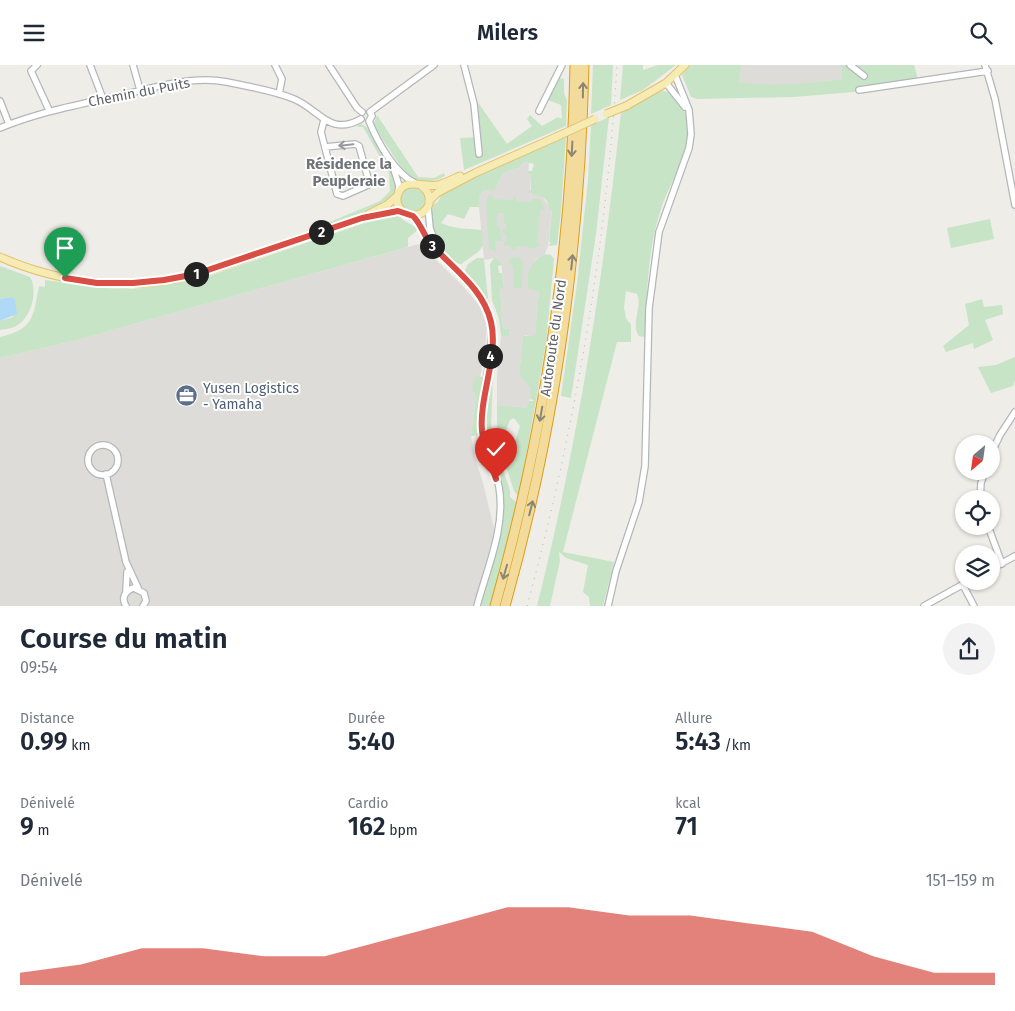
<!DOCTYPE html>
<html lang="fr">
<meta charset="utf-8">
<style>
:root{--surface:#fff;--page:#f2f2f3;--text:#1f2937;--muted:#747a83;--accent:#d84d44}
body{margin:0;font-family:"Fira Sans",sans-serif;background:var(--page);color:var(--text);height:100vh;display:flex;flex-direction:column;font-size:19px;white-space:nowrap}
*{box-sizing:border-box;margin:0}
p{font-size:16px;color:var(--muted)}
.icon{flex:none;width:28px;height:28px;fill:none;stroke:currentColor;stroke-width:2;stroke-linecap:round;stroke-linejoin:round}
.map{position:relative;height:541px;overflow:hidden}
.drawer{display:flex;flex-direction:column;background:var(--surface);flex:1}
.drawer>*{flex:none}
.needle{width:32px;rotate:209deg}
.buttons{position:absolute;left:955px;top:370px;display:grid;gap:10px}
.buttons a{display:grid;place-items:center;width:45px;height:45px;border-radius:50%;background:var(--surface);box-shadow:0 1px 4px #0004;font-size:25px}
.pin{position:absolute;display:grid;place-items:center;width:42px;height:42px;color:#fff;margin:-51px -21px;border-radius:50% 50% 50% 0;rotate:-45deg;box-shadow:0 0 5px #0007}
.pin .icon{rotate:45deg}
.km{position:absolute;width:25px;height:25px;margin:-12px;border-radius:50%;background:#222;color:#fff;font-size:14px;line-height:25px;text-align:center}
.round{display:grid;place-items:center;flex:none;width:52px;height:52px;border-radius:26px;background:var(--page)}
.overview{display:flex;align-items:center;justify-content:space-between;height:85px;padding:0 20px}
h1{font-size:28px;font-weight:600;line-height:38px}
.stats{display:grid;grid-template-columns:repeat(3,1fr);gap:8px;height:85px;padding:5px 20px}
.stats div{display:grid;align-content:center}
.stats b{font-size:25px;font-weight:600}
.stats small{font-size:14px;font-weight:400}
.stats p{font-size:14px}
.chart{height:140px;padding:10px 20px}
.chart p{display:flex;justify-content:space-between}
.chart svg{width:100%;height:90px;margin-top:5px;fill:var(--accent);opacity:.7}
header{display:flex;justify-content:space-between;align-items:center;height:65px;padding:0 20px;background:var(--surface);font-size:22px;font-weight:600}
.map>svg:first-child{display:block}
.industrial{fill:#dedcd9}
.green{fill:#c7e4c7}
.water{fill:#b0d9f7}
.lines{fill:none;stroke-linecap:round;stroke-linejoin:round}
.minor-casing{stroke:#b4b7ba;stroke-width:8}
.major-casing{stroke:#e4c06c;stroke-width:9}
.highway-casing{stroke:#df9d18;stroke-width:11}
.minor{stroke:#fff;stroke-width:5.5}
.major{stroke:#f7ebb4;stroke-width:7}
.highway{stroke:#f3db9b;stroke-width:9}
.rail{stroke:#b5b6b6;stroke-width:1;stroke-dasharray:1 6;stroke-linecap:butt}
.major-bridge-casing{stroke:#e4c06c;stroke-width:9;stroke-linecap:butt}
.major-bridge{stroke:#f7ebb4;stroke-width:7}
.oneway{stroke:#8b8676}
.oneway2{stroke:#97999c}
.route-casing{stroke:#fff;stroke-width:10}
.route{stroke:#d84d44;stroke-width:6}
.labels{text-anchor:middle;stroke-width:4;stroke-linejoin:round;paint-order:stroke}
.street-label{font-size:14px;fill:#5f6266;stroke:#fff}
.service-label{font-size:14px;fill:#4e5e75;stroke:#fff;text-anchor:start}
.neighbourhood-label{font-size:15px;font-weight:bold;fill:#707478;stroke:#fff}
</style>
<header><svg class="icon" aria-label="menu" viewBox="0 0 24 24"><path d="M4 6h16M4 12h16M4 18h16"/></svg>Milers<svg class="icon" aria-label="search" viewBox="0 0 24 24"><circle cx="10" cy="10" r="6"/><path d="M15 15l6 6"/></svg></header>
<div class="map">
<svg width="1015" height="541" viewBox="0 0 1015 541">
<rect width="100%" height="100%" fill="#efede7"/>
<path class="industrial" d="M742 0H841L842 14 797 20 766 21 739 17Z
M525 97 529 98 528 109 531 110 530 129 541 130 552 145 548 181 545 189 535 195 539 226 535 271 525 270 523 272 519 310 532 323 528 343 497 340V310L501 271H509L510 264 503 263 500 223H504L501 196 494 193 484 195 479 142V132L484 125H495L503 108 518 103Z
M419 179 461 219 480 241 487 261 484 294 475 336 471 371 475 393 483 418 495 467 474 541H0V293L77 275Z"/>
<path class="green" d="M593 0H613L611 40 591 49Z
M623 0H643V5L658 0H676L643 25 620 35Z
M690 0H742L739 17C774 22 807 19 842 14L841 0H914L918 14 865 26 794 32 697 34 691 32 682 10Z
M559 13 564 14V28L567 36 566 61 464 105 460 73 480 72 475 38 477 36 507 79 532 61 527 54 530 50 542 61 558 52 562 54 561 40 548 35Z
M661 26C678 25 689 51 688 66 688 93 669 119 661 144 647 185 647 230 645 272L639 271C630 258 643 243 637 229L626 226 624 243 626 253 631 260V277H617L563 487 614 497 603 541H590L589 532 583 527 588 500 566 493 559 487 560 496 550 541H537C578 379 603 214 621 47Z
M377 50 418 112 434 113 444 108 445 111C428 119 427 118 408 113L376 64 374 58Z
M609 52 596 169 571 333 561 331 577 219 588 115 591 60Z
M361 59C371 62 378 81 384 89 389 98 397 112 397 122 396 144 342 156 325 162V159L380 136 390 126 389 108 363 62H358L357 61Z
M566 71 561 146 557 180 548 181 551 178 549 177 552 145 549 144C548 129 537 132 527 127L531 125V110L528 109V106H532L534 99 525 97 518 103 503 108 495 125H484L479 132V142H470L464 154 448 149 441 158C457 165 466 163 482 165L483 181 478 187 461 199C445 199 430 164 431 151 431 147 433 142 433 139L438 137 441 130 477 111Z
M400 135a13 13 0 1 1 26 0a13 13 0 1 1-26 0Z
M489 130H492L493 134 513 135V132H516V136L532 137V133L541 135 545 145H540L537 178 541 179 539 181 528 184 527 181 515 182V185H511V181L504 180V177L507 176 506 169H504L501 164H506V159L504 158V148H498L496 161H499L502 176H495L496 187 489 184 486 137Z
M391 149H398L403 155 419 164 408 173V182L77 275 0 293V272C34 264 33 252 39 221L45 222V215L103 223 131 224 167 220 203 213Z
M990 154 994 174 951 183 947 163Z
M545 189 551 190 554 194 546 278 519 432 514 426 497 373 500 372 503 374 502 378 504 385 513 389 516 383 514 380 520 361 514 353 510 355 505 368 497 366V340L527 343 529 336H533V335L530 334 531 323 519 310 523 271 535 270 539 226 529 224C525 208 531 196 545 189Z
M513 192 520 193 523 197 522 224 511 222 514 220 513 201 509 199V195Z
M477 193H483L484 195 488 233 497 266 493 309 491 366 510 426V432L517 438 490 541H479C489 506 510 461 502 425 497 406 489 388 486 369L471 371 476 330 472 325 475 311 489 313 492 252 484 233 465 206 468 199Z
M494 193 501 196 502 200 498 201 499 208H502L504 223 500 224 503 263 510 264 509 271H501L499 254 492 235 490 199Z
M0 201 30 212C38 225 32 250 19 259 15 263 6 264 0 265V256L13 252 11 232 0 234Z
M982 234 984 242 1002 240 1003 249 985 255 993 275 974 284 973 278 946 287 943 281 969 260 965 239Z
M1015 292V315L1013 321 991 328 978 302 996 300Z"/>
<path class="water" d="M11 232 15 234 17 249 0 256V234Z"/>
<g class="lines">
<defs>
<path id="minor" d="M37 0 31 6 49 45
M90 0 103 34
M133 0 140 25
M275 0 282 14 279 29
M329 0 357 43 362 47
M464 0 474 39 479 89
M850 0 864 11
M985 0 995 34 1015 140
M666 18 685 42
M859 25 988 6
M0 36 9 59
M539 46 562 0
M370 47 372 51 369 56C377 76 395 109 415 118
M370 47 434 0
M324 55 321 67 337 129 343 131 368 120 369 117 359 81 355 79 325 82
M0 63C39 47 77 40 118 31 152 23 191 10 227 17 249 22 273 25 294 34 319 44 329 72 361 54
M392 98 399 121 398 128
M428 142 430 163 438 185
M413 151C421 159 424 172 432 180 455 206 485 226 492 262 492 296 481 330 482 364 483 385 495 402 499 422 506 462 487 503 477 541
M88 395a15 15 0 1 1 30 0a15 15 0 1 1-30 0Z
M991 389 1000 370 1015 347
M106 409 126 497 138 523
M980 434 981 418 985 406
M988 461 1002 499
M991 504 1015 491
M963 520 974 541
M126 526 127 507
M126 541C121 533 125 525 134 523L144 528 146 536 143 541
M608 541 616 506 639 437 645 401 649 243 659 167 689 83 691 69 689 45 675 10
M924 541 969 516"/>
<path id="major" d="M626 41 666 18 685 0
M429 136 437 128 475 108 556 72
M403 147C398 142 395 136 398 129 404 111 425 123 438 120 445 118 453 114 460 111
M369 149 387 140 397 131
M0 192C61 219 133 227 197 209 252 193 305 170 360 154 369 151 392 145 401 147 409 148 414 153 422 148 434 140 430 126 420 120"/>
<path id="highway" d="M495 541C545 364 572 184 575 0
M505 541C555 364 580 184 584 0"/>
</defs>
<use href="#minor" class="minor-casing"/>
<use href="#major" class="major-casing"/>
<use href="#highway" class="highway-casing"/>
<use href="#minor" class="minor"/>
<use href="#major" class="major"/>
<use href="#highway" class="highway"/>
<path class="rail" d="M527 541C575 364 606 183 617 0"/>
<defs>
<path id="major-bridge" d="M606 49 626 41
M556 72 595 54"/>
</defs>
<use href="#major-bridge" class="major-bridge-casing"/>
<use href="#major-bridge" class="major-bridge"/>
</g>
<defs><path id="oneway-shaft" d="M-6 0H5M1.5-3L5.5 0L1.5 3" fill="none" stroke-width="1.6" stroke-linecap="round" stroke-linejoin="round" transform="scale(1.25)"/></defs>
<g class="oneway">
<use href="#oneway-shaft" transform="translate(583 25) rotate(-89)"/>
<use href="#oneway-shaft" transform="translate(572 84) rotate(93)"/>
<use href="#oneway-shaft" transform="translate(572 197) rotate(-84)"/>
<use href="#oneway-shaft" transform="translate(541 349) rotate(100)"/>
<use href="#oneway-shaft" transform="translate(531 443) rotate(-76)"/>
<use href="#oneway-shaft" transform="translate(505 507) rotate(106)"/>
</g>
<use class="oneway2" href="#oneway-shaft" transform="translate(346 80) rotate(174)"/>
<g class="lines">
<defs>
<path id="route" d="M65 213 97 218H133L164 215 196 209 362 153 398 146 413 151C421 159 424 171 431 179 453 204 483 223 491 257 499 291 479 331 482 366 484 383 491 398 496 414"/>
</defs>
<use href="#route" class="route-casing"/>
<use href="#route" class="route"/>
</g>
<defs>
<symbol id="office-disc" viewBox="-11 -11 22 22"><circle r="9.5" fill="#5c6f8a" stroke="#fff"/><path d="M-6-3h4V-5.5h4V-3h4V5H-6ZM-1-4.5V-3h2v-1.5ZM-6 0V1H6V0Z" fill="#fff"/></symbol>
</defs>
<g fill-rule="evenodd">
<use href="#office-disc" x="174" y="318" width="25" height="25"/>
</g>
<g class="labels">
<g class="street-label">
<text transform="translate(139 27) rotate(-11)" y="5">Chemin du Puits</text>
<text transform="translate(553 273) rotate(-82)" y="5">Autoroute du Nord</text>
</g>
<g class="service-label">
<text x="203" y="328">Yusen Logistics<tspan x="203" dy="16">- Yamaha</tspan></text>
</g>
<g class="neighbourhood-label">
<text x="349" y="104">Résidence la<tspan x="349" dy="17">Peupleraie</tspan></text>
</g>
</g>
</svg>
<div class="buttons">
<a><svg class="needle" viewBox="-14 -14 28 28"><path d="M0-13l5 13h-10z" fill="#e53935"/><path d="M0 13l5-13h-10z" fill="#747a83"/></svg></a>
<a><svg class="icon" aria-label="locate" viewBox="0 0 24 24"><circle cx="12" cy="12" r="6"/><path d="M12 2v4M12 18v4M2 12h4M18 12h4"/></svg></a>
<a><svg class="icon" aria-label="layers" viewBox="0 0 24 24"><path d="M12 4l9 5-9 5-9-5zM3 14l9 5 9-5"/></svg></a>
</div>
<div class="pin" style="left:65px;top:213px;background:#1e9e55"><svg class="icon" aria-label="arrive" viewBox="0 0 24 24"><path d="M6 21V4h12l-3 4 3 4H6"/></svg></div>
<div class="pin" style="left:496px;top:414px;background:#d93025"><svg class="icon" aria-label="check" viewBox="0 0 24 24"><path d="M5 12l5 5 9-10"/></svg></div>
<b class="km" style="left:196px;top:209px">1</b>
<b class="km" style="left:321px;top:167px">2</b>
<b class="km" style="left:432px;top:181px">3</b>
<b class="km" style="left:490px;top:291px">4</b>
</div>
<section class="drawer">
<div class="overview"><div><h1>Course du matin</h1><p>09:54</p></div><a class="round"><svg class="icon" aria-label="share" viewBox="0 0 24 24"><path d="M12 15V3M7 8l5-5 5 5M5 13v7h14v-7"/></svg></a></div>
<div class="stats">
<div><p>Distance</p><b>0.99<small> km</small></b></div>
<div><p>Durée</p><b>5:40</b></div>
<div><p>Allure</p><b>5:43<small> /km</small></b></div>
</div>
<div class="stats">
<div><p>Dénivelé</p><b>9<small> m</small></b></div>
<div><p>Cardio</p><b>162<small> bpm</small></b></div>
<div><p>kcal</p><b>71</b></div>
</div>
<div class="chart"><p><span>Dénivelé</span>151–159 m</p>
<svg viewBox="0 0 160 44" preserveAspectRatio="none"><path d="M0 44V38L10 34L20 26L30 26L40 30L50 30L60 22L70 14L80 6L90 6L100 10L110 10L120 14L130 18L140 30L150 38L160 38V44z"/></svg>
</div>
</section>
